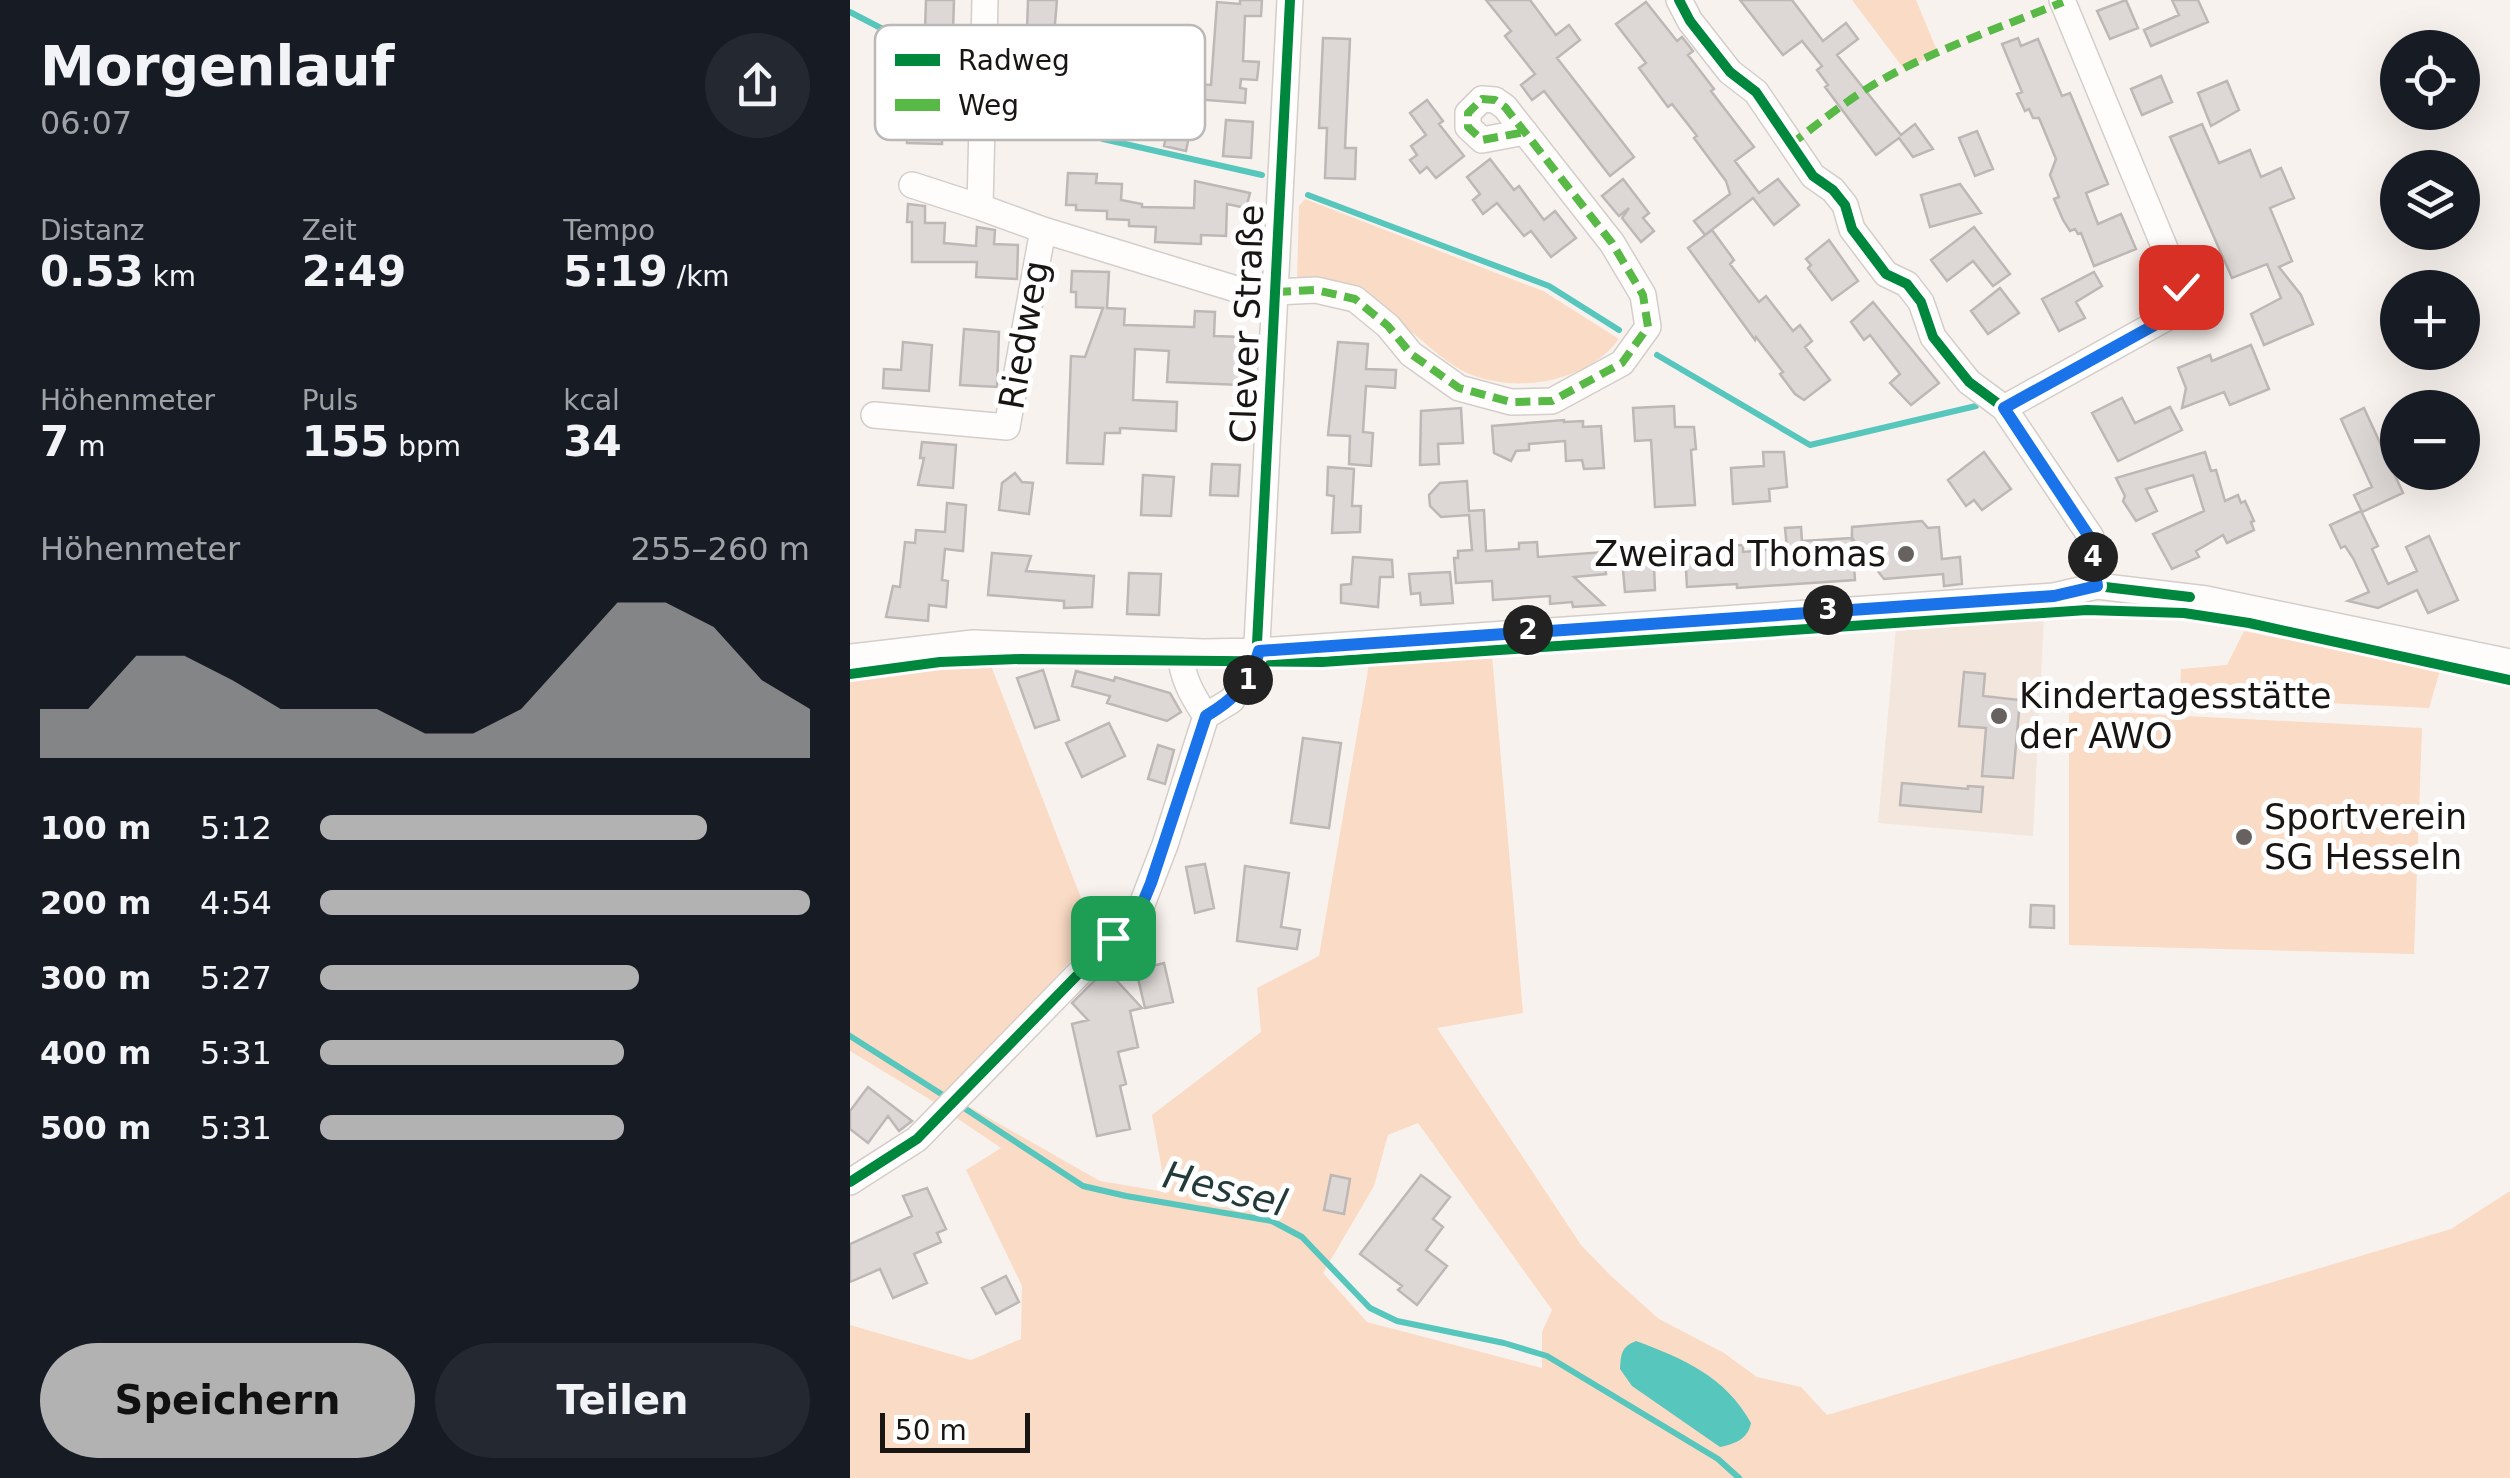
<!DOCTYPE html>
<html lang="de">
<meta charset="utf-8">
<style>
:root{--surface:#171b24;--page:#242831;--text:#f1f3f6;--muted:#9ea1a6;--accent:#b3b2b2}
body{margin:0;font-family:"DejaVu Sans",sans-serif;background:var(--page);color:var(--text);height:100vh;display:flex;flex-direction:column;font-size:38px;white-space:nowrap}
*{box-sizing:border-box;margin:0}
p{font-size:32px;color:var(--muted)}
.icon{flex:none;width:55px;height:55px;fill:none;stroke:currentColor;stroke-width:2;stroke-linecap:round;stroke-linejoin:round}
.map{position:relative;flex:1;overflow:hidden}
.sheet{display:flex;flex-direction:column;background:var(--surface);width:850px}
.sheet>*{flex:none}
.buttons{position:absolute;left:1530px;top:30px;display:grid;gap:20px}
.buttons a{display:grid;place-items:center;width:100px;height:100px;border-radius:50%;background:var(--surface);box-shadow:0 10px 40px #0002;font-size:50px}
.scale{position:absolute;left:30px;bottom:25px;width:150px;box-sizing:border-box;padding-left:10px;border:5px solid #191512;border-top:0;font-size:28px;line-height:35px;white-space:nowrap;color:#191512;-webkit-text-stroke:8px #fff;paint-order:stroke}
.pin{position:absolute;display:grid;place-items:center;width:85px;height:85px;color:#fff;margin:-42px;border-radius:20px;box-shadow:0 5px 15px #0006}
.km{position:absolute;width:50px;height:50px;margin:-25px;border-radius:50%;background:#222;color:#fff;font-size:28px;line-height:50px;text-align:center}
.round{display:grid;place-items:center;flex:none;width:105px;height:105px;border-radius:52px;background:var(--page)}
.head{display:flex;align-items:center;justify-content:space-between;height:170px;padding:0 40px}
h1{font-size:55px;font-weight:700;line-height:75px}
.stats{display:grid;grid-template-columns:repeat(3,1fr);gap:15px;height:170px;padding:10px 40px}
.stats div{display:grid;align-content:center}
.stats b{font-size:42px;font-weight:700}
.stats small{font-size:28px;font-weight:400}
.stats p{font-size:28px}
.chart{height:280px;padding:20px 40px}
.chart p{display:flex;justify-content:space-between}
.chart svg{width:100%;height:180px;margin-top:10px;fill:var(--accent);opacity:.7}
.action{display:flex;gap:20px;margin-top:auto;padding:20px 40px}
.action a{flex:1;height:115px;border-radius:60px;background:var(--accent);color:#111;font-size:40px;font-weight:700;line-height:115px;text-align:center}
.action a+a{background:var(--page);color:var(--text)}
ul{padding:0 40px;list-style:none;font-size:32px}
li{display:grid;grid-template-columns:160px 120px 1fr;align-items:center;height:75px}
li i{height:25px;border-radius:12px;background:var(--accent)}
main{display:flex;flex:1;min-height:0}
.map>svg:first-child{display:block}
.built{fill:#f3e6dd}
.green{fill:#fadbc5;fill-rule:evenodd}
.water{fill:#57c6bc}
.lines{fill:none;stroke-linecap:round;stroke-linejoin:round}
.stream{stroke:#57c6bc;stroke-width:6}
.building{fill:#ddd8d6;stroke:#bdb8b5;stroke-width:2.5}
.minor-casing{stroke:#d3ceca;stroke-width:28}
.minor{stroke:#fefdfc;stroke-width:25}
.quiet{stroke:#58b947;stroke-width:8;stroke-dasharray:15 8;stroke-linecap:butt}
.cycleway-casing{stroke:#fff;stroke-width:16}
.cycleway{stroke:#00873e;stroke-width:10}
.route-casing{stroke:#fff;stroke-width:20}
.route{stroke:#1a73e8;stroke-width:12}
.poi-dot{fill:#67625f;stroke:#fff;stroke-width:4}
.labels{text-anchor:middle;stroke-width:10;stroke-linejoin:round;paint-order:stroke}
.street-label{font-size:35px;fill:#191512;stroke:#fff}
.poi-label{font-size:35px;fill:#191512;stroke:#fff;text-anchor:start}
.water-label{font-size:38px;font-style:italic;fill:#233b38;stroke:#fff}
.key{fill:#fff;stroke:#bab9b8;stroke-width:2.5}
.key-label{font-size:28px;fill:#191512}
</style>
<main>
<section class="sheet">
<div class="head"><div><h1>Morgenlauf</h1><p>06:07</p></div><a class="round"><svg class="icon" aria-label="share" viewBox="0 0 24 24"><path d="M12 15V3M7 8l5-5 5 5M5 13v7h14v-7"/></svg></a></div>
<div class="stats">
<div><p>Distanz</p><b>0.53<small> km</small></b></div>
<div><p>Zeit</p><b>2:49</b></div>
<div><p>Tempo</p><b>5:19<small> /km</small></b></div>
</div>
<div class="stats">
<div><p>Höhenmeter</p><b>7<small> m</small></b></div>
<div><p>Puls</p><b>155<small> bpm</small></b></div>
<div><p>kcal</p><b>34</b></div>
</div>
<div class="chart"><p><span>Höhenmeter</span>255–260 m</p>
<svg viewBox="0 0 160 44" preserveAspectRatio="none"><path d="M0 44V32L10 32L20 19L30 19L40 25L50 32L60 32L70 32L80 38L90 38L100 32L110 19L120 6L130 6L140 12L150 25L160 32V44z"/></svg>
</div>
<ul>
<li><b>100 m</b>5:12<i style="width:79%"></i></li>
<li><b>200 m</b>4:54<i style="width:100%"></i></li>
<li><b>300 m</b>5:27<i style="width:65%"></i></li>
<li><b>400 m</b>5:31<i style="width:62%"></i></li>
<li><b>500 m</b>5:31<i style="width:62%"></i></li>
</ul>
<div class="action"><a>Speichern</a><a>Teilen</a></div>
</section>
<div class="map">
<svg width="1660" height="1478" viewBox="0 0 1660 1478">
<rect width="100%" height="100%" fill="#f8f2ee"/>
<path class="built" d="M1194 617 1183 836 1028 823 1046 627Z"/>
<path class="green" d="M1002 0H1066L1088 53 1054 69Z
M455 199 693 291 769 339C736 383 665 395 615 372 590 360 570 336 547 322 517 304 479 293 447 280L449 206Z
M1394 631 1590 671 1579 708 1330 696 1331 669 1377 665Z
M642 655 673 1013 587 1028 731 1245 761 1276 809 1319 874 1353 907 1377 951 1387 977 1415 1601 1229 1660 1191V1478H0V1325L121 1360 171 1339 172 1286 116 1170 151 1148 101 1114 111 1102 250 1181 316 1192 302 1115 411 1032 407 988 469 956 519 664ZM568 1123 702 1310 692 1332V1368L517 1322 473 1273 524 1186 538 1135Z
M140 663 245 934 89 1105 0 1051V679L95 664Z
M1219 710 1572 728 1564 954 1219 945Z"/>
<path class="water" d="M786 1341C834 1359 875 1376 901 1423 898 1439 885 1444 870 1447L782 1386 770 1369C771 1354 771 1347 786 1341Z"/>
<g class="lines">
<path class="stream" d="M0 12 102 65
M166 95 253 139 412 175
M458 195 699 286 769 330
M807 355 960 445 1126 406
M0 1036 96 1097
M111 1106 233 1186 276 1196 422 1221 452 1237 520 1308 547 1321 654 1343 697 1356 868 1459 889 1478"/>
</g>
<path class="building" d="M76 0H104L103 31 75 30Z
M178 0H207L202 59 176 58Z
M390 0H412L411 16H395L393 61 409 62 407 80 391 79 390 88 396 89 395 103 345 99 346 84 361 85 367 2 390 4Z
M636 0H680L706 35 719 25 730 40 707 58 784 157 760 176 694 91 682 100 671 85 685 74 655 36 661 31Z
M890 0H942L973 41 996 23 1008 39 987 55 1051 135 1065 124 1083 149 1063 157 1049 138 1026 155 975 87 978 85 967 70 972 66 952 41 933 55Z
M1276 0 1288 28 1260 39 1247 11Z
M1322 0H1348L1358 22 1301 46 1294 30 1329 15Z
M796 2 827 41 832 37 843 51 838 55 864 89 861 91 904 147 885 161 909 193 928 179 949 205 924 225 903 198 855 235 844 221 880 194 876 181 844 138 847 136 822 104 818 107 789 68 796 63 766 24Z
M473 38 500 39 495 148H506L505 179 475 178 477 128H469Z
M1168 38 1171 46 1188 39 1212 96 1220 93 1258 184 1236 193 1248 224 1271 214 1286 249 1244 266 1231 233 1228 234 1225 229 1220 231 1213 220 1204 199 1209 197 1200 175 1206 159 1189 118H1183L1179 109 1175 111 1167 94 1172 92 1152 44Z
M1311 76 1322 102 1292 115 1281 89Z
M70 77 88 78V88H102L101 127H92V144L57 143V127H66Z
M1377 81 1389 110 1361 126 1348 93Z
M577 100 593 121 589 124 614 156 586 178 577 167 570 173 560 160 567 155 561 146 576 135 560 113Z
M320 117 342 122 336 151 314 146Z
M376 120 403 122 401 158 373 156Z
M1352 124 1369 163 1400 150 1411 177 1431 168 1444 198 1420 208 1442 261 1429 267 1451 295 1463 324 1414 345 1401 314 1431 298 1417 264 1382 278 1320 137Z
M1127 131 1143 169 1125 176 1109 138Z
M640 159 664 190 669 186 694 220 705 211 726 238 701 257 681 231 674 236 647 203 633 214 623 200 630 194 617 177Z
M218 173 247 174 246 183 272 184 271 200 292 204V207L344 208 345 181 400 193 396 208 377 204 376 236 351 235V244L305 242 306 227 279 226V220L257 219V211L226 210V205H216Z
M773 179 799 213 793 218 804 231 791 242 772 218 779 208 769 216 752 196Z
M1110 184 1131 213 1080 227 1071 195Z
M58 204 75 206V223H95L94 243 126 246 127 227 145 230 144 244 168 245 167 279 126 277 127 262H62V222H57Z
M1124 227 1160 274 1143 286 1123 261 1097 281 1081 260Z
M862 230 884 260 880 264 909 302 916 296 943 331 950 325 962 341 955 347 980 380 954 400 945 394 930 374 933 372 906 337 905 340 838 248Z
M979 240 1008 281 982 300 958 268 961 265 956 259Z
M222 271 259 272 257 308 275 309 274 325 344 327 345 311 365 312 364 336 393 337 392 385 317 382 319 351 285 349 283 400 327 402 326 431 270 428V433H255L253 464 217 463 221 356 235 357 253 308 226 307V292H221Z
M1244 272 1252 286 1226 302 1235 318 1209 331 1192 299Z
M1150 288 1169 313 1138 334 1121 311Z
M1023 302 1089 383 1061 405 1040 383 1050 374 1020 335 1014 340 1001 322Z
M114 329 149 332 147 387 110 385Z
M53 342 82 345 79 391 33 388 34 369 51 370Z
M488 342 518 344 516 369 546 370 545 388 516 386 513 432 523 433 521 466 499 464 500 436 478 435Z
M1401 345 1419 389 1380 405 1374 392 1332 408 1336 388 1328 368 1360 355 1362 361Z
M1272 398 1285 423 1320 407 1332 430 1268 461 1242 413Z
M824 406 825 427H844L846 449 841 450 845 505 805 507 801 440 785 441 783 408Z
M611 408 613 443 588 444 589 464 570 465 571 411Z
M1514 408 1553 493 1512 512 1504 495 1522 487 1491 419Z
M714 420V422L733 421V427L751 426 754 468 734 469 732 460 716 461 715 441 679 444V450L666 451 661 461 644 453 642 426Z
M72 442 106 445 103 488 68 485 74 458H70Z
M913 452H934L937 487 919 489 920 501 883 504 881 468 914 466Z
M1134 452 1161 489 1132 510 1124 500 1116 506 1098 480Z
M1355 452 1361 471 1366 470 1375 501 1388 495 1391 503 1395 501 1404 521 1401 522 1404 530 1377 543 1373 535 1346 551 1349 557 1322 569 1303 534 1354 511 1343 475 1296 489 1307 511 1286 521 1273 501 1275 496 1266 478Z
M362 464 390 465 388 496 360 495Z
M478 467 504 469 502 506H511L510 532 482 533 484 496 477 495Z
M165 473 172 482 183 483 179 514 149 510 152 483Z
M293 475 324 477 321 516 291 515Z
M617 481 619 511 634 510 636 551 669 549V543L687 542 688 557 754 552 756 574 724 577 754 605 723 607 722 602 700 604V596L643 600 642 581 606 583 604 558H608V551L622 550 619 515 591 517 580 506 579 495 590 483Z
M97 503 116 505 113 551 95 549 92 580 98 581 96 607 79 605 78 621 36 617 43 586 50 587 55 542 65 543 66 530 95 532Z
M1511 511 1528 546 1522 549 1538 584 1567 571 1556 547 1579 536 1608 600 1578 613 1567 590 1528 608 1498 601 1519 592 1503 558 1495 546 1491 548 1480 525Z
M1072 521 1078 528 1089 527 1092 559 1110 557 1112 584 1094 586 1093 574 1034 579 1002 538 1005 580 887 588V584L837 587 835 554 868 552 867 546 893 545V552L937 548 935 528 951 527 952 541 1002 538V527Z
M820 544 821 565 804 566 805 590 775 592 772 559 788 558 787 546Z
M142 553 181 556 176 571 244 576 242 607 214 608V601L138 595Z
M503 557 542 560 543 577H530L528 607 491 603V585L501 584Z
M600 572 603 603 571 605 570 593 561 594 559 574Z
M279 573 311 574 309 615 277 614Z
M193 670 209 720 185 728 167 678Z
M226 671 264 681 265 677 320 693 331 712 317 721 257 703 260 696 222 686Z
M1114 672 1135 674 1133 696 1170 700 1163 778 1132 776 1136 728 1109 726Z
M259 723 275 756 232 777 216 743Z
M453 738 491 743 479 828 441 823Z
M308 745 324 750 315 784 298 779Z
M1052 783 1118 789V786L1133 787 1131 812 1050 805Z
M355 864 364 908 345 913 336 867Z
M395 866 439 873 431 927 450 930 447 949 387 941Z
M1181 905 1204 906V928L1180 927Z
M314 963 323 1002 295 1008 286 970Z
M256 969 292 1008 280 1011 288 1047 268 1052 276 1084 270 1086 280 1129 247 1136 222 1024 238 1020 222 1003Z
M18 1087 62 1121 49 1131 38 1116 18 1143 0 1129V1111Z
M481 1175 500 1179 494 1214 474 1210Z
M571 1175 600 1197 583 1219 593 1227 576 1250 597 1266 567 1305 548 1290 552 1286 510 1254Z
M77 1188 96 1229 87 1233 91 1242 64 1254 77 1283 43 1298 30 1269 0 1282V1244L62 1216 53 1196Z
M156 1276 169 1302 146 1314 132 1288Z"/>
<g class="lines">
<defs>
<path id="minor" d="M135 0 130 207 193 230 386 289 426 292 466 290 505 299 538 326 561 354 609 388 661 402 702 401 772 363 798 327 793 295 762 243 655 107 645 100 632 99 618 113V127L632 140 675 132
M829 0 840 21 880 72 906 92 963 176 983 190 995 205 1002 229 1036 274 1057 284 1071 302 1083 337 1119 382 1154 408 1241 537 1247 586
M62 185 130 207
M1154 408 1327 312 1331 287 1212 0
M24 415 157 427 193 230
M331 651C330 675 343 697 356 716
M0 657 123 643 353 652 409 651 1204 596 1247 586 1356 599 1660 662
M0 1182 67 1139 289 912 315 845 356 716 382 700 406 663 440 0"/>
</defs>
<use href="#minor" class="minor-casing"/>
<use href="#minor" class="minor"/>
<path class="quiet" d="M940 145C969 123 997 100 1028 82 1086 49 1152 27 1213 2
M426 292 466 290 505 299 538 326 561 354 609 388 661 402 702 401 772 363 798 327 793 295 762 243 655 107 645 100 632 99 618 113V127L632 140 675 132"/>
<defs>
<path id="cycleway" d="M829 0 840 21 880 72 906 92 963 176 983 190 995 205 1002 229 1036 274 1057 284 1071 302 1083 337 1119 382 1154 408 1241 537 1247 586 1340 597
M0 674 90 662 170 659 472 662 1237 610 1334 613 1399 623 1660 680
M0 1182 67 1139 289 912 315 845 356 716 382 700 406 663 440 0"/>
</defs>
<use href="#cycleway" class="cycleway-casing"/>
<use href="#cycleway" class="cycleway"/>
</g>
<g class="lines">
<defs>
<path id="route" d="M263 938 289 912 301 883 356 716C383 700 401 683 409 651L1204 596 1247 586 1240 538 1154 408 1328 312 1331 287"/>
</defs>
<use href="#route" class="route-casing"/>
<use href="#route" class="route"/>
</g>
<g class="poi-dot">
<circle cx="1056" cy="554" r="10"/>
<circle cx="1149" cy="716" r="10"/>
<circle cx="1394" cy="837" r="10"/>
</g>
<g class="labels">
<g class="street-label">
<text transform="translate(397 324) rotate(-88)" y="12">Clever Straße</text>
<text transform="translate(174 335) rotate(-80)" y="12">Riedweg</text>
</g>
<g class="poi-label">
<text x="1036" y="566" text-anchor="end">Zweirad Thomas</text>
<text x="1169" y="708">Kindertagesstätte<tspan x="1169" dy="40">der AWO</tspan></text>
<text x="1414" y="829">Sportverein<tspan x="1414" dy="40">SG Hesseln</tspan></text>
</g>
<g class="water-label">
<text transform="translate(375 1189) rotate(14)" y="13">Hessel</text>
</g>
</g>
<rect x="25" y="25" width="330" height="115" rx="15" class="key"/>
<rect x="45" y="54" width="45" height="12" fill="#00873e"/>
<rect x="45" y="99" width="45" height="12" fill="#58b947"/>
<g class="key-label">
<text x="108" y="70">Radweg</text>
<text x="108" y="115">Weg</text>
</g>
</svg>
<div class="buttons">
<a><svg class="icon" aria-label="locate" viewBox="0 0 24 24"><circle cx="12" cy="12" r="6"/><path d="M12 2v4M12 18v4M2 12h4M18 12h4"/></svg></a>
<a><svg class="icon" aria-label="layers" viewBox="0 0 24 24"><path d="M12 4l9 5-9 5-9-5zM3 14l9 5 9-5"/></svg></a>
<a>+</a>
<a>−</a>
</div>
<div class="scale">50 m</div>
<div class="pin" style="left:263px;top:938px;background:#1e9e55"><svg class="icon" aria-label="arrive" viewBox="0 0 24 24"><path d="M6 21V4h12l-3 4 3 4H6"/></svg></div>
<div class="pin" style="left:1331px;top:287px;background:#d93025"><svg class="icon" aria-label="check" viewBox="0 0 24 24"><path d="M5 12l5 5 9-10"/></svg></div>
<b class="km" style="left:398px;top:680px">1</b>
<b class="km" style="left:678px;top:630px">2</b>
<b class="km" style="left:978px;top:610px">3</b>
<b class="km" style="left:1243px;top:557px">4</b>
</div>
</main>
